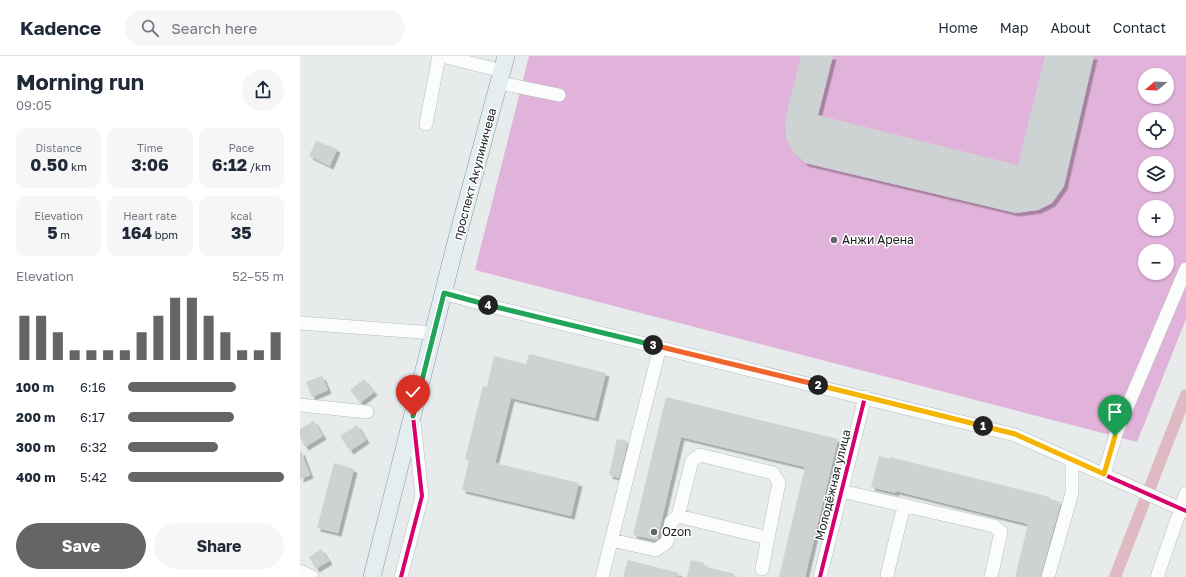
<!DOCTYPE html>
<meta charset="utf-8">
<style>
:root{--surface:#fff;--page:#f6f6f7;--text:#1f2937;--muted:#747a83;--line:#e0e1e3;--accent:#646666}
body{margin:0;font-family:"Golos Text",sans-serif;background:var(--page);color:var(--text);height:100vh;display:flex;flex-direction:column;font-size:15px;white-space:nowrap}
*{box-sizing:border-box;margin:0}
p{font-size:13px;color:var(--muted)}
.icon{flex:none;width:22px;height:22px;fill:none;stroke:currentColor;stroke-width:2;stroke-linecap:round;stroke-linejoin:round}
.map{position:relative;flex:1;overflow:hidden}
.drawer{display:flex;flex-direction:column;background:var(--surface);width:300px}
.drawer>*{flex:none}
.needle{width:26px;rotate:251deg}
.tools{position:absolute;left:838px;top:12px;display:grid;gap:8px}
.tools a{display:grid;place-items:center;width:36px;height:36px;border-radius:50%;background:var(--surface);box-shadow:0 1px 3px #0004;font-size:20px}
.pin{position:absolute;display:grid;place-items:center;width:34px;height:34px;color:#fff;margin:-41px -17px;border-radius:50% 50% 50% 0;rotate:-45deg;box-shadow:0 0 4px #0007}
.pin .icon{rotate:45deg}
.km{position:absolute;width:20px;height:20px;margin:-10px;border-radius:50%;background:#222;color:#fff;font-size:11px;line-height:20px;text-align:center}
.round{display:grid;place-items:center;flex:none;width:42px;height:42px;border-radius:21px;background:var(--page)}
.summary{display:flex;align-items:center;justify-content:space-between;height:68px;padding:0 16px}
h1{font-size:22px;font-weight:700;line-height:30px}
.stats{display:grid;grid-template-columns:repeat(3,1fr);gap:6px;height:68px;padding:4px 16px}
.stats div{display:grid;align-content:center;border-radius:10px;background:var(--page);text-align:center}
.stats b{font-size:17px;font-weight:700}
.stats small{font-size:11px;font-weight:400}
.stats p{font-size:11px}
.chart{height:112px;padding:8px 16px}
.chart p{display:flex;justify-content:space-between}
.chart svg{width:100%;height:72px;margin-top:4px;stroke:var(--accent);stroke-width:6}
.action{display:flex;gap:8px;margin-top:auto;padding:8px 16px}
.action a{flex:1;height:46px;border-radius:24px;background:var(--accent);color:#fff;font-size:16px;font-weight:700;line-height:46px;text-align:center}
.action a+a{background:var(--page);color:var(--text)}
ul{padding:0 16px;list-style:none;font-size:13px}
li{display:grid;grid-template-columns:64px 48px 1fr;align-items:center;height:30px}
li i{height:10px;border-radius:5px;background:var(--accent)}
header{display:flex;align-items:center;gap:24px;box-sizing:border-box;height:56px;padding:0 20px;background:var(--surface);border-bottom:1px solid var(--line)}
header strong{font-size:19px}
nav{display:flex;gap:22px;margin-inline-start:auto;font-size:14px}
.search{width:280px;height:36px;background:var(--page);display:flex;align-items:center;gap:10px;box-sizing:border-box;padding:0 14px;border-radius:22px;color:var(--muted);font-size:15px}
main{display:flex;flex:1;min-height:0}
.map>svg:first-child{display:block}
.pitch{fill:#e1b2da;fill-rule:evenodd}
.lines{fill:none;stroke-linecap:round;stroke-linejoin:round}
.canal{stroke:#dfbac2;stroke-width:12}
.building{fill:#cdd2d3;filter:url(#shadow)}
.minor-casing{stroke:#babcbc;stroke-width:14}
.major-casing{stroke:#839aa2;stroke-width:18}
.minor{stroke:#fbfcfc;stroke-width:13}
.major{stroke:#e4eef0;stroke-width:17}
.cycleway-casing{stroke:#fff;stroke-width:6}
.cycleway{stroke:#d6006c;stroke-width:4}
.split-1-casing{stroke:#fff;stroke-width:8}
.split-2-casing{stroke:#fff;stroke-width:8}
.split-3-casing{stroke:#fff;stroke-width:8}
.split-4-casing{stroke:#fff;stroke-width:8}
.split-5-casing{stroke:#fff;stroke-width:8}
.split-1{stroke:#f5b400;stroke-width:5}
.split-2{stroke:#f5b400;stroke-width:5}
.split-3{stroke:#f0652b;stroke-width:5}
.split-4{stroke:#22a559;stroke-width:5}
.split-5{stroke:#22a559;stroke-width:5}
.poi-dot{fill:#646666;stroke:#fff;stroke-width:1.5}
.labels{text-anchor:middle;stroke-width:3;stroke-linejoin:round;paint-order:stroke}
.street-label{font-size:12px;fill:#1e1e1e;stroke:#fff}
.poi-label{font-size:12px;fill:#1e1e1e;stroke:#fff;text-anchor:start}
</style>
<header>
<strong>Kadence</strong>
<div class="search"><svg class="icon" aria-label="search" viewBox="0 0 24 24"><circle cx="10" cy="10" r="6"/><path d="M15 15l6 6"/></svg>Search here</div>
<nav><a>Home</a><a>Map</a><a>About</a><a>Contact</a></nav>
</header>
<main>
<section class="drawer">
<div class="summary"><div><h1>Morning run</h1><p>09:05</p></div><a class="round"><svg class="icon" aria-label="share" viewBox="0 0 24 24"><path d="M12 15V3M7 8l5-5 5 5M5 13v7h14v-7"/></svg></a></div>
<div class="stats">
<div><p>Distance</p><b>0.50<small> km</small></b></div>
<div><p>Time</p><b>3:06</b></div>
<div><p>Pace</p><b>6:12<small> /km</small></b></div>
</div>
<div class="stats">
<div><p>Elevation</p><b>5<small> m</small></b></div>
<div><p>Heart rate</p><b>164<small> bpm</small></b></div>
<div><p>kcal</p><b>35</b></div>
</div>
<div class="chart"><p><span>Elevation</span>52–55 m</p>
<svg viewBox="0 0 160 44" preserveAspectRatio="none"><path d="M5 44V17M15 44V17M25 44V27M35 44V38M45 44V38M55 44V38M65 44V38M75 44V27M85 44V17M95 44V6M105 44V6M115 44V17M125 44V27M135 44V38M145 44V38M155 44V27"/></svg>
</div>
<ul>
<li><b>100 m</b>6:16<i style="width:69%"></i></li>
<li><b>200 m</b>6:17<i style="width:68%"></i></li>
<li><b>300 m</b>6:32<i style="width:58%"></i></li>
<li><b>400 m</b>5:42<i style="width:100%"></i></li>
</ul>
<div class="action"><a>Save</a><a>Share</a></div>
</section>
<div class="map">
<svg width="886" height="521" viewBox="0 0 886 521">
<defs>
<filter id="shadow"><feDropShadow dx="3.5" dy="3.5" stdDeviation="0" flood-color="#0004"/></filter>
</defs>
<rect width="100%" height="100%" fill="#e7ebec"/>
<path class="pitch" d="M229 0H886V263L837 386 175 214ZM845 19H867V41H845ZM845 63H867V85H845ZM845 107H867V129H845ZM845 151H867V173H845ZM845 195H867V217H845Z"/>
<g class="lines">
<path class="canal" d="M815 521 886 339"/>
</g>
<path class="building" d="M501 0H533L518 59 718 109 745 0H794L764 130 752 147 738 154 716 157 505 107 493 96 486 82 485 63Z
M16 85 37 93 30 110 9 100Z
M229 298 306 317 295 362 211 342 195 407 279 427 271 460 162 434 169 404 165 403 183 330 187 331 194 300 226 308Z
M22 320 28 334 12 341 6 326Z
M64 323 74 336 60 347 50 334Z
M366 341 538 383 505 521H479L505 411 381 381 357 484 333 479Z
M14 365 23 380 5 391 0 381V373Z
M57 369 66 384 50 395 40 380Z
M317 383 328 385 319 422 309 419Z
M1 395 10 419 0 423V396Z
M579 400 590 403V401L750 441V443L761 446 740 521H715L728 468 596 435V437L571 431Z
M34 407 54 413 38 477 17 472Z
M21 493 29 505 16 513 9 501Z
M328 504 379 517 378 521H323Z
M391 504 404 507 403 510 435 518 434 521H387Z"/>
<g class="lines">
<defs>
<path id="minor" d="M142 0 202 15
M200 27 259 39
M126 68 139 0
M144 237 186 249 715 379 886 455
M0 267 134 277
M0 349 67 356
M804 418 817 375 886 213
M541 435 694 470 701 476 691 521
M311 484 356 494 367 486 371 466 378 460 468 482 479 427 473 417 400 399 392 405 378 460
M462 513 468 482
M0 515 12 521
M101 521 122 440 114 366
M302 521 360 291
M520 521 565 341
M588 521 587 519 604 449
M748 521 772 437V404
M857 521 886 437"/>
<path id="major" d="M72 521 155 190 206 0"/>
</defs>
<use href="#minor" class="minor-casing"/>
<use href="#major" class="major-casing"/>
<use href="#minor" class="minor"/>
<use href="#major" class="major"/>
<defs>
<path id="cycleway" d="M144 237 186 249 715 379 886 455
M101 521 122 440 113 360
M520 521 565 341"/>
</defs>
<use href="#cycleway" class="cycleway-casing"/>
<use href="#cycleway" class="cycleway"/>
</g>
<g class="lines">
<defs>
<path id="split-1" d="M683 370 715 378 804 418 815 380"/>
<path id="split-2" d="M518 329 683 370"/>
<path id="split-3" d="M353 289 518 329"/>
<path id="split-4" d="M188 249 353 289"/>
<path id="split-5" d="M113 360 144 237 188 249"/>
</defs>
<use href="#split-1" class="split-1-casing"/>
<use href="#split-2" class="split-2-casing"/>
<use href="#split-3" class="split-3-casing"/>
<use href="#split-4" class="split-4-casing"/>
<use href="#split-5" class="split-5-casing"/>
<use href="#split-1" class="split-1"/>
<use href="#split-2" class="split-2"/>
<use href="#split-3" class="split-3"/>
<use href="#split-4" class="split-4"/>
<use href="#split-5" class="split-5"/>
</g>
<g class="poi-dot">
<circle cx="534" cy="184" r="4"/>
<circle cx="354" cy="476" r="4"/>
</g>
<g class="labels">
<g class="street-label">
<text transform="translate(175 118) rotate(-75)" y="4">проспект Акулиничева</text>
<text transform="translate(533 429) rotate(-76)" y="4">Молодёжная улица</text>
</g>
<g class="poi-label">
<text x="542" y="188">Анжи Арена</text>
<text x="362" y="480">Ozon</text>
</g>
</g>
</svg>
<div class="tools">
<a><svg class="needle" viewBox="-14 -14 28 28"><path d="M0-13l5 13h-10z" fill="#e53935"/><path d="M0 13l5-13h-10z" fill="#747a83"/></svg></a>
<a><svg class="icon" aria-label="locate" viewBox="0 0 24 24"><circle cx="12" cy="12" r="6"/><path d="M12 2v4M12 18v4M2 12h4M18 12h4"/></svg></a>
<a><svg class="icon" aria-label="layers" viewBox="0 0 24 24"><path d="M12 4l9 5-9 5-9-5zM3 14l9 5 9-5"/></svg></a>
<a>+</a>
<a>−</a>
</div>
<div class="pin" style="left:815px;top:380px;background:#1e9e55"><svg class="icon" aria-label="arrive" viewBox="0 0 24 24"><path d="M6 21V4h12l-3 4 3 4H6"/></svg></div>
<div class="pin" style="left:113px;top:360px;background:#d93025"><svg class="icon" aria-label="check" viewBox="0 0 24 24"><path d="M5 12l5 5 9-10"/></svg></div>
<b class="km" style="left:683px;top:370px">1</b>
<b class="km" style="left:518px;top:329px">2</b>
<b class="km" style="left:353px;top:289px">3</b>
<b class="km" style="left:188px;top:249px">4</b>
</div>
</main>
